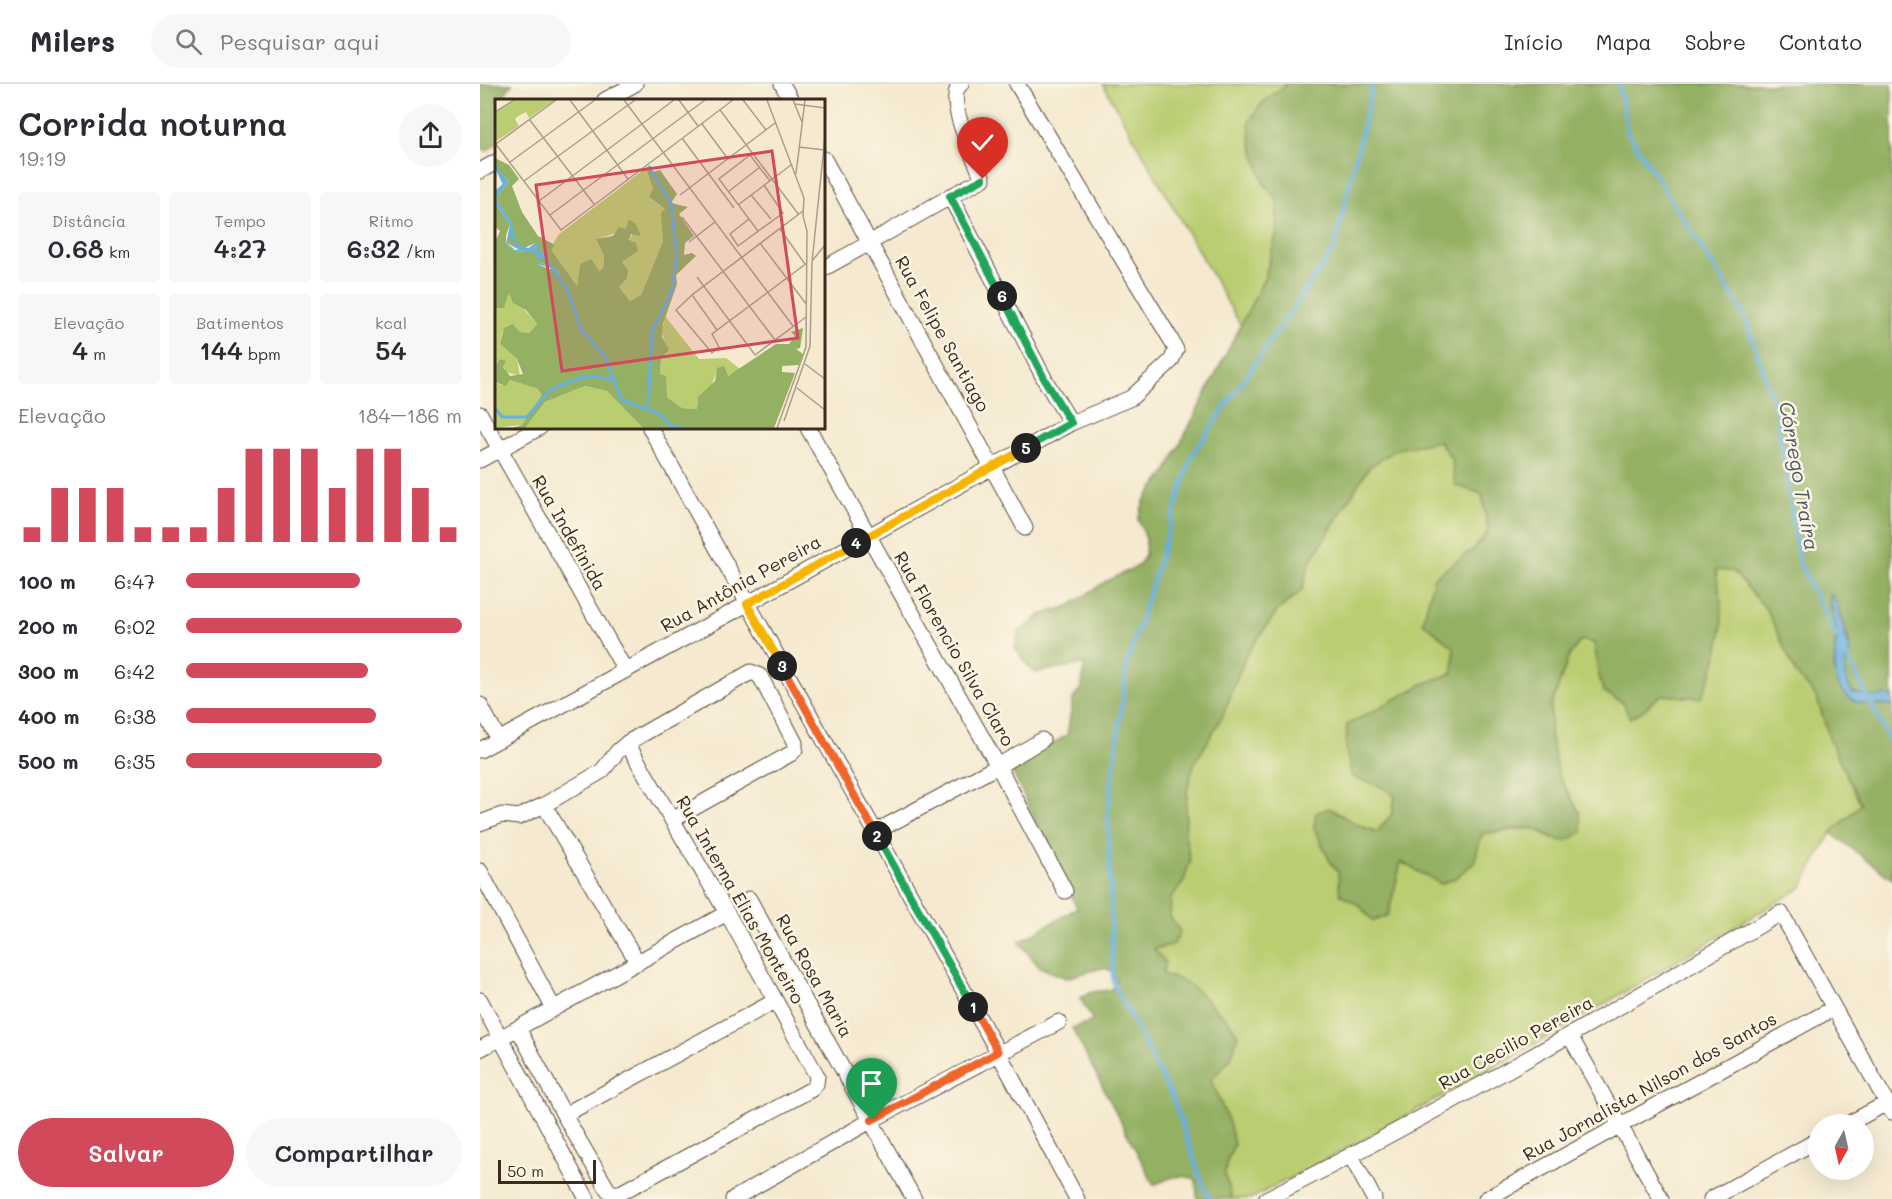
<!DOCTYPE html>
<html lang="pt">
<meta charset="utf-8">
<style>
:root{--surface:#fff;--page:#f7f7f7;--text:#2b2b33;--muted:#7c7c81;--line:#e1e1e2;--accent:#d1495b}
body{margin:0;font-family:Mali,sans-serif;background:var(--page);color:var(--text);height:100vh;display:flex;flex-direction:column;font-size:22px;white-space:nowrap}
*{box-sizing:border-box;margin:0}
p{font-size:20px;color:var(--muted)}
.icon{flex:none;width:33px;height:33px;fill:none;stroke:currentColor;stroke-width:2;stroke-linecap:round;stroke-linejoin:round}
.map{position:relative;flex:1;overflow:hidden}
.details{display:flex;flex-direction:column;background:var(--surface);width:480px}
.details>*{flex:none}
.needle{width:39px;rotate:188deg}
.controls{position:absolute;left:1328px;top:1030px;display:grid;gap:12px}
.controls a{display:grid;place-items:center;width:66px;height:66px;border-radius:50%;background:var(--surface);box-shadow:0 6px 24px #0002;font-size:30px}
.scale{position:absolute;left:18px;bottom:15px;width:98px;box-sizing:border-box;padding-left:6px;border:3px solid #3b2a1e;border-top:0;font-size:16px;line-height:21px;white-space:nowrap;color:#3b2a1e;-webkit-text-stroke:4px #fcf5e5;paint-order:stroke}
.pin{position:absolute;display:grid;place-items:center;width:51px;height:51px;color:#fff;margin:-62px -26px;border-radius:50% 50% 50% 0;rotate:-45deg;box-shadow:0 0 6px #0007}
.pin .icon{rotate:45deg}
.km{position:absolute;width:30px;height:30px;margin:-15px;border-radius:50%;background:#222;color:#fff;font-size:16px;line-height:30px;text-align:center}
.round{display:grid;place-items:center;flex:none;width:63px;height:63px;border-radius:32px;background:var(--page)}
.overview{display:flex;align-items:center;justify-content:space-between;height:102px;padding:0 18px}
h1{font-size:33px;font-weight:600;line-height:45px}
.metrics{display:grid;grid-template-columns:repeat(3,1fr);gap:9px;height:102px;padding:6px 18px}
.metrics div{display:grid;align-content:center;border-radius:6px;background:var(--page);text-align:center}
.metrics b{font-size:26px;font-weight:600}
.metrics small{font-size:16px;font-weight:400}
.metrics p{font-size:16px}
.chart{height:168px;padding:12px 18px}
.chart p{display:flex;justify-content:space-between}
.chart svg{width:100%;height:108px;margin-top:6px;stroke:var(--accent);stroke-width:6}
.button{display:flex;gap:12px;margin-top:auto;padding:12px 18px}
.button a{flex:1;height:69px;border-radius:36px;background:var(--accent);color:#fff;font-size:24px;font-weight:600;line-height:69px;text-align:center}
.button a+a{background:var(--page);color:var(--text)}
ul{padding:0 18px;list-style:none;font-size:20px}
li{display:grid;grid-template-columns:96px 72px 1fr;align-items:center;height:45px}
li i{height:15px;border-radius:8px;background:var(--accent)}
header{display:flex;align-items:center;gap:36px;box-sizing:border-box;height:84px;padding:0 30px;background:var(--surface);border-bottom:2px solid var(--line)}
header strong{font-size:28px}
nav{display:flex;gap:33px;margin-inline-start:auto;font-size:21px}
.search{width:420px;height:54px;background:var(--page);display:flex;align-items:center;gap:15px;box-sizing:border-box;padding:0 21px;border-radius:33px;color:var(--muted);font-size:22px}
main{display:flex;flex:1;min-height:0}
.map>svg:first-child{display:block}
.green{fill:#bacd71;stroke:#7a7c48;stroke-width:1.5}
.forest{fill:#93b063;stroke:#676d40;stroke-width:1.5}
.water{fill:#67b0df;stroke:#516d7e;stroke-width:1.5}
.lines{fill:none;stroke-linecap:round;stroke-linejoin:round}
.stream{stroke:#67b0df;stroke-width:4}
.minor-casing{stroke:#574739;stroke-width:17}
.minor{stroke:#fff;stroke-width:15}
.split-1-casing{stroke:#fff;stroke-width:12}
.split-2-casing{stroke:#fff;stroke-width:12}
.split-3-casing{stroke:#fff;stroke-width:12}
.split-4-casing{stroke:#fff;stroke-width:12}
.split-5-casing{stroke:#fff;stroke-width:12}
.split-6-casing{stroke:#fff;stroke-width:12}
.split-7-casing{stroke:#fff;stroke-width:12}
.split-1{stroke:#f0652b;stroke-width:8}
.split-2{stroke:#22a559;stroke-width:8}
.split-3{stroke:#f0652b;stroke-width:8}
.split-4{stroke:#f5b400;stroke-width:8}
.split-5{stroke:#f5b400;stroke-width:8}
.split-6{stroke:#22a559;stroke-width:8}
.split-7{stroke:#22a559;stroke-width:8}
.labels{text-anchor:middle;stroke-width:5;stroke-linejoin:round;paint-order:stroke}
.street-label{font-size:18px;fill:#3b2a1e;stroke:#fcf5e5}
.water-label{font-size:20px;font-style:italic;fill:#4a5962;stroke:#fcf5e5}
.inset-river{fill:none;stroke:#67b0df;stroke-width:3}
.inset-road{fill:none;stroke:#ab9d88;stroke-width:1.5}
.view{fill:#d1495b;fill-opacity:0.15;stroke:#d1495b;stroke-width:3}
.inset-edge{fill:none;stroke:#3b2a1e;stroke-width:3}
</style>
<header>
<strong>Milers</strong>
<div class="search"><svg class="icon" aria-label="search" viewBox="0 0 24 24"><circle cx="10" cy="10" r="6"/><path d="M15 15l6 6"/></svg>Pesquisar aqui</div>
<nav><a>Início</a><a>Mapa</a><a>Sobre</a><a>Contato</a></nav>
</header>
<main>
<section class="details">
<div class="overview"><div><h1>Corrida noturna</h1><p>19:19</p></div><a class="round"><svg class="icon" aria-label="share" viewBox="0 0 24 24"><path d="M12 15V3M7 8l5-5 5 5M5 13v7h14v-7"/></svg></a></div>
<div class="metrics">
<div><p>Distância</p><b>0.68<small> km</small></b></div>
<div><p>Tempo</p><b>4:27</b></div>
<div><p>Ritmo</p><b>6:32<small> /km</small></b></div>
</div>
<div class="metrics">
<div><p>Elevação</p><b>4<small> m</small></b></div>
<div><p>Batimentos</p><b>144<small> bpm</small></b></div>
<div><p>kcal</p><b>54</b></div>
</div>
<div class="chart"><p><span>Elevação</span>184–186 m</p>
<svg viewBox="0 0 160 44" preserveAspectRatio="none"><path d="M5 44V38M15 44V22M25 44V22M35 44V22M45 44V38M55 44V38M65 44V38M75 44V22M85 44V6M95 44V6M105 44V6M115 44V22M125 44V6M135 44V6M145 44V22M155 44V38"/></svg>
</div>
<ul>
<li><b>100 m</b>6:47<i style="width:63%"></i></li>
<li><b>200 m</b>6:02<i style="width:100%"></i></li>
<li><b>300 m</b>6:42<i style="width:66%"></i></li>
<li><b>400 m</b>6:38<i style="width:69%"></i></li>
<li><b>500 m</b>6:35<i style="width:71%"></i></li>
</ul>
<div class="button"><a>Salvar</a><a>Compartilhar</a></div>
</section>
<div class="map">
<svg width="1412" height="1115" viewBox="0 0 1412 1115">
<rect width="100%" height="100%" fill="#fcf5e5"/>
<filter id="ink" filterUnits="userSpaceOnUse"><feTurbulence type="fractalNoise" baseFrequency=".0167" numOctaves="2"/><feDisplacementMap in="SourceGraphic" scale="12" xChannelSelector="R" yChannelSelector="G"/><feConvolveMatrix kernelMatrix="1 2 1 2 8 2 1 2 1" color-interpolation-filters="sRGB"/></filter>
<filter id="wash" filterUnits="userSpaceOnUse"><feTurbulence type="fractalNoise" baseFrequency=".008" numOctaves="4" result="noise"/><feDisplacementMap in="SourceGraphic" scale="24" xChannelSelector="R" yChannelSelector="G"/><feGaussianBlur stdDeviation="1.35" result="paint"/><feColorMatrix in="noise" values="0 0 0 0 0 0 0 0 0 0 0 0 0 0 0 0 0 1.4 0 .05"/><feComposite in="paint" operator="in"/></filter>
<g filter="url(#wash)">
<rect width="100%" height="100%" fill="#f5e9cf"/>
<path class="green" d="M623 0H807L782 19 784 100 797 115V148L785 193 761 242Z
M959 357 972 376 975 401 1002 409 1008 448 995 464 954 494 943 538 975 564 973 589 943 600 914 616 872 693 900 702 915 711 912 730 897 748 878 741 834 744 851 779 858 787 860 810 879 821 893 837 908 831 921 778 961 800 994 779 1001 750 1054 744 1073 755 1100 729 1078 691 1070 650 1071 623 1089 572 1101 556 1115 559 1119 591 1123 607 1161 628 1181 611 1221 614 1241 521 1235 486 1253 487 1287 526 1316 589 1337 614 1351 659 1381 721 1351 749 1321 804 1095 937 889 1053 770 1115H752L745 1090 746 1080 754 1060 749 1039 731 996 736 989 729 920 705 898 683 890 674 865 694 860 690 833 691 813 703 799 710 777 705 750 707 707 714 680 742 633 765 573 797 527 822 506 829 480 889 383 917 365Z"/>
<path class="forest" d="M0 0H32L20 16H16V60L7 67 0 62Z
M807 0H1412V613L1405 611 1393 613 1372 608C1367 600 1362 591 1364 581 1364 577 1368 573 1369 568 1372 557 1358 520 1351 511L1350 520 1356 544 1354 589 1380 619 1412 621V795L1351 749 1381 720 1351 659 1337 614 1316 589 1287 526 1253 487 1236 486C1237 497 1240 508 1241 518 1245 553 1235 584 1221 614L1181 611 1161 628 1150 634 1143 619 1123 607 1119 591 1114 559 1101 556 1089 572 1071 623 1070 650 1078 691 1100 729 1102 748C1078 766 1075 751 1054 745 1042 741 1015 748 1002 750L994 779 975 794 961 800 921 778 908 831 893 837 879 821 860 810 858 788 851 779 834 744 836 729 849 724 878 741 897 748 912 730 915 712 900 702 872 693 866 667 867 641 943 600 973 589 974 564 943 538 954 493 995 464 1008 448 1002 410 975 401 972 376 960 357 917 365 889 383 829 480 822 506 797 527 765 573 742 633 714 680 707 707 705 750 710 777 703 799 691 814 690 833 700 847 694 860 674 865 685 878 683 890 705 898 718 908 749 937 758 951 751 974 731 996 749 1039 754 1060 746 1080 745 1090 752 1115H717L716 1096C700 1088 689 1094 674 1101L592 944 613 937 600 914 611 908 631 906 637 895 630 886 622 884 586 894 559 883 539 858 597 824 531 685 587 651 593 615 602 602 604 580 554 589 535 565 538 550 559 532 589 522 625 498 658 482 665 472 666 455 658 435 665 415 686 388 785 193 797 148V115L784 100 771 58 769 38 782 19Z"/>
<path class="water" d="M1350 510 1356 517 1370 567C1363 583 1363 593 1372 608L1393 613 1405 611 1412 613V621C1402 620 1389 622 1379 619 1345 606 1357 574 1356 546 1355 534 1350 522 1350 510Z"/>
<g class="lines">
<path class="stream" d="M1139 0 1147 47 1264 230 1297 329 1319 479 1357 553
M1366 571 1412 661
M730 1115 724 1104 693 1015 633 898 628 730 647 580 712 371 854 165 893 0"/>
</g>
</g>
<g filter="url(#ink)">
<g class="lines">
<defs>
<path id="minor" d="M302 0 311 16
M537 0 690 254 696 266 691 277 651 314 591 339
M125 16 155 0
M344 75 545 444
M0 87 16 78
M344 184C397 156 449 123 503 95 496 77 463 13 481 0
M0 330 145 586
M170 344 518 968 597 1115
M328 344 518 682 585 807
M0 376 59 344
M0 621 19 656
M0 666 267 520 591 339 566 298 470 112
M64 721 158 879
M0 739 22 731 39 733 64 721 122 687 138 667 147 659 271 588 280 592 315 659V665L312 669 192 736
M395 748 518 682 562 656
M0 787 74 925
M269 815 434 1115
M0 916 107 1115
M38 944 84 1031 128 1106 134 1110 142 1108 332 1005 336 1000 337 992 247 829 147 659
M1090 952 1181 1115
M0 965 247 829
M84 1031 295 917
M1366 1041 1407 1019
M871 1072 894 1115
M253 1115 392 1036 579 938
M786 1115C961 1027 1131 928 1301 829L1412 1028
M1006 1115 1354 924
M1231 1115 1338 1056"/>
</defs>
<use href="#minor" class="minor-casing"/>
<use href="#minor" class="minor"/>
</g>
</g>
<g class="lines" filter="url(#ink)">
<defs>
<path id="split-1" d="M392 1036 518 968 493 923"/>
<path id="split-2" d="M397 752 493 923"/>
<path id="split-3" d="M302 582 397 752"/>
<path id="split-4" d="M302 582 267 520 376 459"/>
<path id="split-5" d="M376 459 546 364"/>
<path id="split-6" d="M522 212 566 298 591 339 546 364"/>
<path id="split-7" d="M503 95 470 112 522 212"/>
</defs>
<use href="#split-1" class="split-1-casing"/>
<use href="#split-2" class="split-2-casing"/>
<use href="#split-3" class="split-3-casing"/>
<use href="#split-4" class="split-4-casing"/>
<use href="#split-5" class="split-5-casing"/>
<use href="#split-6" class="split-6-casing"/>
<use href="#split-7" class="split-7-casing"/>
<use href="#split-1" class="split-1"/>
<use href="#split-2" class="split-2"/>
<use href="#split-3" class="split-3"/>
<use href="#split-4" class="split-4"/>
<use href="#split-5" class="split-5"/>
<use href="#split-6" class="split-6"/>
<use href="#split-7" class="split-7"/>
</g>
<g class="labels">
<g class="street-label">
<text transform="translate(462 250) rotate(61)" y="6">Rua Felipe Santiago</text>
<text transform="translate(89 449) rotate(60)" y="6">Rua Indefinida</text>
<text transform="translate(261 500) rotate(-29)" y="6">Rua Antônia Pereira</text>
<text transform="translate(474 565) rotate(60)" y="6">Rua Florencio Silva Claro</text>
<text transform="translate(260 816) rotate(60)" y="6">Rua Interna Elias Monteiro</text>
<text transform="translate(334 892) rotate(61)" y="6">Rua Rosa Maria</text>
<text transform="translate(1036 959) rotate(-29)" y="6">Rua Cecilio Pereira</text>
<text transform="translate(1170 1003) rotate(-29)" y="6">Rua Jornalista Nilson dos Santos</text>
</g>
<g class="water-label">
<text transform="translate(1319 392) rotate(80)" y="7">Córrego Traíra</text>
</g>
</g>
<g transform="translate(15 15)">
<rect width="330" height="330" fill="#f5e9cf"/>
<path d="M20 1H60L34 19 31 13 23 17 20 20 24 27 0 43V14ZM151 69 158 90 156 100 170 110 168 142 146 196 135 202 124 188 127 163 143 152 134 142 141 127 135 120 131 131 102 140 109 155 108 169 104 172 94 161 85 165 82 187 55 151 63 136ZM14 193 42 225 34 234 25 233 18 225 7 233 5 245 22 260 25 277 11 273 5 260 0 267V209L10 207ZM170 217 204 260 231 259 245 270 232 277 228 271H222L216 288 202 303V310L187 309 172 298 165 275 166 260 172 254 167 233ZM15 281 43 290 48 296 27 326 0 329V283L6 286ZM90 287 112 292 148 329H30L50 303Z" fill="#bacd71"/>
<path d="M0 59 14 66 24 80 17 87 27 113 43 137 60 146 56 151 82 187 85 165 96 160 104 172 108 169 109 156 101 140 118 137 124 128 131 130 134 120 140 124 146 137 136 135 134 141 141 144 143 152 127 163 133 171 132 179 124 188 135 202 146 196 168 142 166 114 170 110 154 98 158 90 151 69 155 66 158 73 165 71 182 95 176 104 193 108 184 115 199 137 190 144 189 156 197 154 201 157 181 176 182 185 168 225 167 238 174 251 166 260 165 275 171 277 172 298 187 309 202 310 203 298 220 282 222 269 229 267 233 277 281 245H294L300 237 296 233 308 229 305 249 301 250 308 255 304 266 287 267V273L300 274 279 329H148L112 292 90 287 50 303 30 329H17L27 326 47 296 43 290 15 281 11 287 0 283V267L5 260 11 262 8 268 15 277 28 275 22 260 5 245 9 229 18 225 25 233 34 234 42 225 31 211 18 204 14 194 9 209H0V143L5 132 0 128V104L15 126 11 136V145L17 150 24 153 37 150 42 147V165L54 170H60L64 180 63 172 58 168 43 163 45 148 40 144 25 151 12 144 17 124 1 99 14 82 0 69Z" fill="#93b063"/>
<path d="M0 69 14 82 1 99 17 124 18 132 12 144 20 151 34 149 40 144 45 147 46 158 43 163 62 170 66 186 60 170 42 165V147L37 150 24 153 17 150 11 145 15 126 0 104V92L10 83Z" fill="#67b0df"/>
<path class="inset-river" d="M0 66 10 86M17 131 21 147 47 155 72 190 86 230 110 258 127 301 165 315 177 328 189 329M0 309 7 318H32L55 291 85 279 100 277 117 281M153 309 157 232 176 194 182 157 176 104 154 68"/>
<path class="inset-road" d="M75 1 133 80M129 1 298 227M184 1 203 27M248 1 271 31M272 1 309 99 308 117 312 132 311 248 282 329M298 1 307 23M300 5 330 9M225 11 304 116M0 13 19 1M34 20 99 105M207 25 233 60M187 39 239 109M0 44 66 131 238 1M1 45 61 1M304 48 329 51M15 63 100 1M301 75 310 1M29 82 140 1M233 93 265 68M185 96 280 24M256 96 276 120M44 102 179 1M243 106 296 66M55 116 210 1M187 118 280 241M254 120 235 135 243 147 288 114 269 86M285 130 310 165M263 132 224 80 255 56 275 82M194 143 220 123M265 144 312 206M317 162 330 146M202 178 260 256 311 218M197 196 181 211 217 254 224 248 217 235 312 164M222 231 197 196 308 112M310 265 330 280M302 289 330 311M289 322 315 247 317 163 330 38"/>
<path class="view" d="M277 52 303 239 67 272 41 86Z"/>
<rect width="330" height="330" class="inset-edge"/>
</g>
</svg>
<div class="controls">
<a><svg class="needle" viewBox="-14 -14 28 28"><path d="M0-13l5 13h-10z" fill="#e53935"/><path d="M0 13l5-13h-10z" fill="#7c7c81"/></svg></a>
</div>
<div class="scale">50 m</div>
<div class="pin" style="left:392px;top:1036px;background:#1e9e55"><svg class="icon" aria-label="arrive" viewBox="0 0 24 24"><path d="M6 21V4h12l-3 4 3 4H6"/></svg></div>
<div class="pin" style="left:503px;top:95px;background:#d93025"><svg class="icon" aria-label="check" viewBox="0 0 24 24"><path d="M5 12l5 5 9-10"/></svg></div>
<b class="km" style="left:493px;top:923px">1</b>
<b class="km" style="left:397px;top:752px">2</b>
<b class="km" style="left:302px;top:582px">3</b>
<b class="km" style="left:376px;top:459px">4</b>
<b class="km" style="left:546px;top:364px">5</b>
<b class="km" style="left:522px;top:212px">6</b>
</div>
</main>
